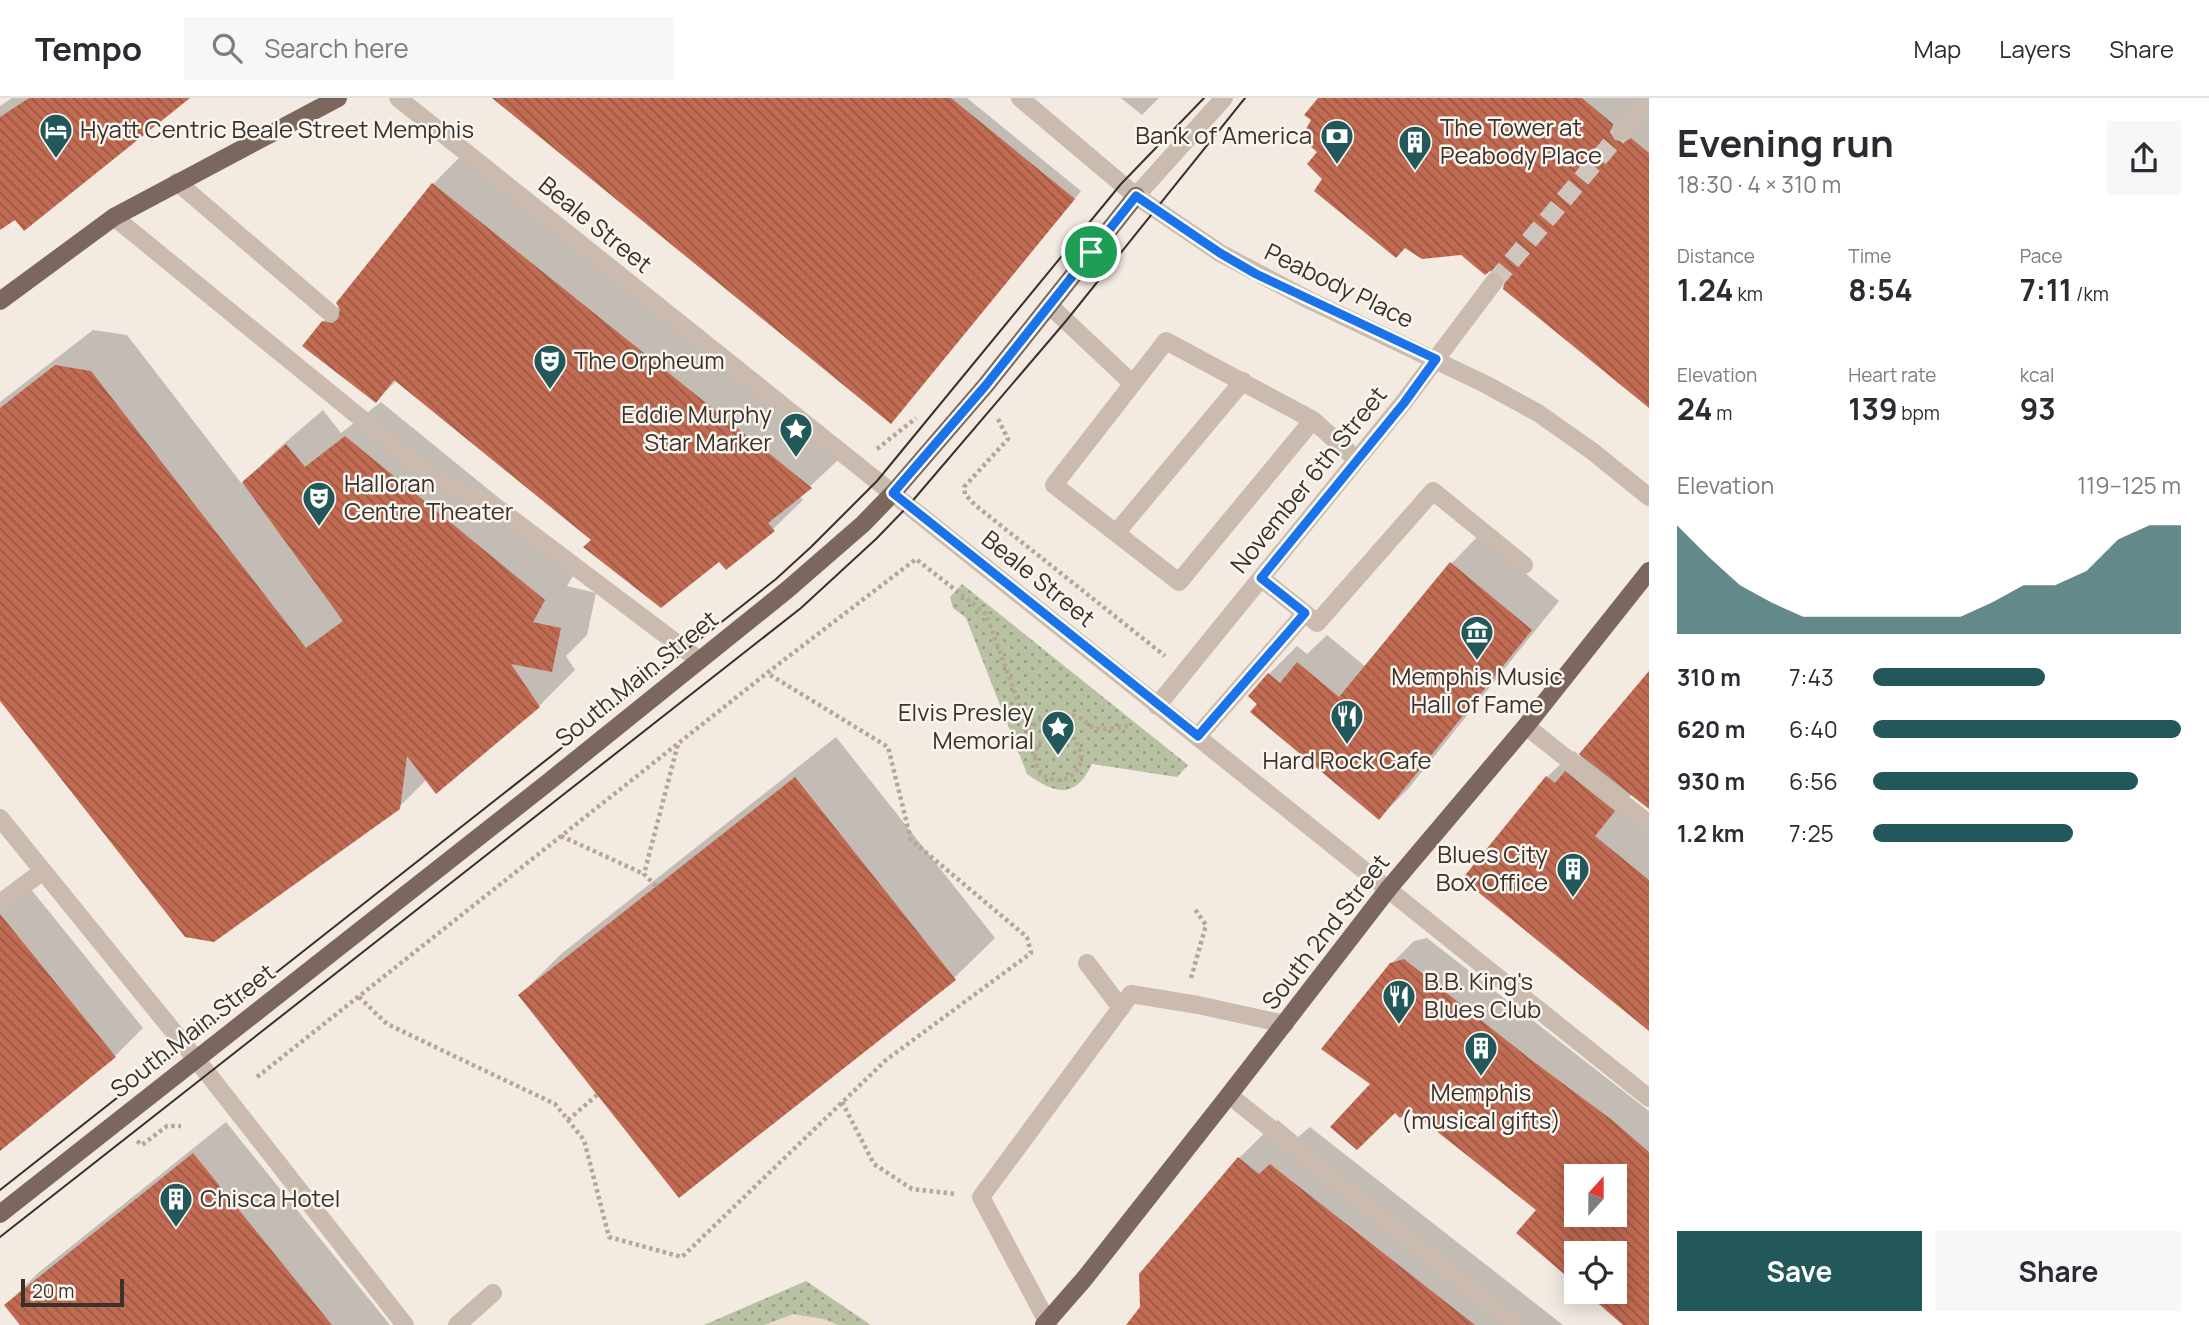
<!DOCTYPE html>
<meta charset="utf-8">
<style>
:root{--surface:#fff;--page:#f7f7f7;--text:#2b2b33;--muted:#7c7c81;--line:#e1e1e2;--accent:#23585a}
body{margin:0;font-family:Manrope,sans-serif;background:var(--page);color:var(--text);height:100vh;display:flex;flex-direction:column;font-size:26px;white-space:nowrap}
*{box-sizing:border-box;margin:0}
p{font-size:23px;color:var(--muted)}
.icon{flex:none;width:38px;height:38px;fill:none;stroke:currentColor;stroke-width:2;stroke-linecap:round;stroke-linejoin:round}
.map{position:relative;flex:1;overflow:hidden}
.details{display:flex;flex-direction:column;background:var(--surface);width:560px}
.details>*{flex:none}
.needle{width:46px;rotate:21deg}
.buttons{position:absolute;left:1564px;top:1066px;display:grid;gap:14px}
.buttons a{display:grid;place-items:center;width:63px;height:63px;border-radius:0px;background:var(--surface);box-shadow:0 4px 18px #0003;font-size:35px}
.scale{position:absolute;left:21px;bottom:18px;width:103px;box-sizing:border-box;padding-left:7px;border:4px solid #3a302c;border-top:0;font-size:19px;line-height:24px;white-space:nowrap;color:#3a302c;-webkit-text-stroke:5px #faf5ef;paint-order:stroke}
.pin{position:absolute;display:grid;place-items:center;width:60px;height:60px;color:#fff;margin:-30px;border:4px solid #fff;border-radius:50%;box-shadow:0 2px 7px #0007}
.round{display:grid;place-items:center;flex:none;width:74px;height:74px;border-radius:0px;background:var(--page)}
.head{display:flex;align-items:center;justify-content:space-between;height:119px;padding:0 28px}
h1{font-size:38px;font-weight:700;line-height:52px}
.figures{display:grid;grid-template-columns:repeat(3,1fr);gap:10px;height:119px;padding:7px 28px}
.figures div{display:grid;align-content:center}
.figures b{font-size:30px;font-weight:700}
.figures small{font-size:19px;font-weight:400}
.figures p{font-size:19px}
.chart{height:196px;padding:14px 28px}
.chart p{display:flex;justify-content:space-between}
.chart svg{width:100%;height:126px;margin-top:7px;fill:var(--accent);opacity:.7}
.cta{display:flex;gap:14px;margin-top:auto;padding:14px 28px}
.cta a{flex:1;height:80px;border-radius:0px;background:var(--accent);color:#fff;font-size:28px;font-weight:700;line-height:80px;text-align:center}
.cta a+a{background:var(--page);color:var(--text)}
ul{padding:0 28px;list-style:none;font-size:23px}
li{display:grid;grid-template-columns:112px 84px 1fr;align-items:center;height:52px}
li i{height:18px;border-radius:9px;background:var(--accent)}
header{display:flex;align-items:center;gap:42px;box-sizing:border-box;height:98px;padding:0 35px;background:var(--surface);border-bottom:2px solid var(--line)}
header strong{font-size:33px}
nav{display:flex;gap:38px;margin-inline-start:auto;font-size:24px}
.search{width:490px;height:63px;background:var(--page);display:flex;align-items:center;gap:18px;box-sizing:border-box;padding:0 24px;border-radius:0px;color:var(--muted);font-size:26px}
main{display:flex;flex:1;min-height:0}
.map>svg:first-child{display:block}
.park{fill:url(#park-dots)}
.plaza{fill:#eadbca}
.shadow{fill:#0003;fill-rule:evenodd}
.building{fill:url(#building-back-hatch);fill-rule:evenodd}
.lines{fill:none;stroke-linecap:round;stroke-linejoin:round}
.minor-tunnel{stroke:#cec6be;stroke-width:18;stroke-dasharray:18 9;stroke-linecap:butt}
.path{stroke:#b7a598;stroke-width:4.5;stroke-dasharray:3.5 3.5;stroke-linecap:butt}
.minor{stroke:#cbbbae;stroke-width:18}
.major{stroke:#7b675e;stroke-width:18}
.tram{stroke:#3a302c;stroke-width:2}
.route-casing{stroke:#fff;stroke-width:14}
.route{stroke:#1a73e8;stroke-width:9}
.labels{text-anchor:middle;stroke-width:5;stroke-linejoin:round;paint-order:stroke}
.poi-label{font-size:24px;fill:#3a302c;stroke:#faf5ef;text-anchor:start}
.street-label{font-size:24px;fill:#3a302c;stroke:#faf5ef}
</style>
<header>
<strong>Tempo</strong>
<div class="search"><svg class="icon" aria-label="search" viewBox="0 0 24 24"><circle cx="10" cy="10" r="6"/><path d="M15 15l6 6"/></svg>Search here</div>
<nav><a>Map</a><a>Layers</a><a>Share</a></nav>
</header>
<main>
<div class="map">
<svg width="1649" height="1227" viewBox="0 0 1649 1227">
<defs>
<pattern id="park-dots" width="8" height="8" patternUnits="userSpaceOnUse" patternTransform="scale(1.75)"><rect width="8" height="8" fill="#b8c2a2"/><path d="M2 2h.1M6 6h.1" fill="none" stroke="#979e84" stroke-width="1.8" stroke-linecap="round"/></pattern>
<pattern id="building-back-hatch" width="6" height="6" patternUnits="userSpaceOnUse" patternTransform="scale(1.75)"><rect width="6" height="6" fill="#c06b52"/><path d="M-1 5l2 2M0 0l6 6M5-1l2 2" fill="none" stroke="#9d5844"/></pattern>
</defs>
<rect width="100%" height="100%" fill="#f3ebe2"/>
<path class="park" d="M962 486 1188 667 1177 679 1092 666C1075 702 1055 696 1027 676L966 520 953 510 950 499Z
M806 1183 871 1227H704Z"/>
<path class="plaza" d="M793 1216 824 1221 838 1227H764Z"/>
<path class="shadow" d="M12 0H187L0 130V8Z
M507 0H967L1081 93 898 316Z
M1121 0H1159L1142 17Z
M1320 0H1649V308L1501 173 1462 156 1324 81 1313 22Z
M462 57 840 360 800 398 803 402 773 431 720 461 593 442 397 282 376 303 323 224 340 207 433 86Z
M93 232 127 237 242 386 280 349 323 312 341 335 381 304 580 466 567 488 596 495 587 537 566 558 575 572 539 608 427 681 399 709 0 600V304Z
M1479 437 1559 503 1408 691 1379 720 1260 606 1269 576 1297 548 1307 556 1327 537 1366 569 1451 466Z
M1649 575 1632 696 1620 710 1649 734V931L1547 679 1574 653 1580 658Z
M836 639 995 840 954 880 520 897 561 856Z
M30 790 143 930 115 958 0 1050V814Z
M1427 840 1649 1013V1227H1626L1587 1194H1615V1155L1539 1112 1411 1011 1372 986 1391 866 1414 843ZM1577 1078H1615V1116H1577Z
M1278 1022 1298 1039 1310 1029 1563 1227H1128L1239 1060Z
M226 1024 390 1227H22L6 1207 38 1175Z"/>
<path class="building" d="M29 0H190L24 133 15 122 0 132V19Z
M492 0H951L1075 101 891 326Z
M1318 0H1582L1613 26 1611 36 1615 42 1625 44 1631 40 1649 55V310L1503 191 1505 180 1500 175 1490 173 1485 177 1461 157 1422 161 1405 150 1396 160 1314 93 1322 81 1307 66 1317 54 1301 40 1311 22 1304 17Z
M432 85 812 390 768 425 775 433 726 472 719 464 661 510 583 449 591 442 394 282 376 305 302 248 322 223 332 225 338 221 340 211 336 205Z
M55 267 91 273 306 550 343 523 242 384 286 346 305 369 345 338 545 502 533 524 561 530 552 574 511 566 540 609 436 696 407 658 400 711 214 844 185 839 0 603V310Z
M1450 464 1532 532 1379 722 1250 614 1257 606 1248 598 1268 575 1280 585 1297 564 1339 599Z
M1649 573V711L1579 656Z
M1565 673 1615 713 1595 738 1649 782V933L1462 781 1546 678 1555 685Z
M795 679 956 882 679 1100 518 897Z
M0 816 116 959 0 1053Z
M1404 861 1530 961 1612 1022 1649 1054V1227H1623L1585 1194H1615V1155H1577V1187L1516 1135 1536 1112 1411 1013 1400 1020 1395 1015 1357 1052 1330 1029 1370 986 1321 951 1390 865ZM1577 1078H1615V1116H1577Z
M193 1055 332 1227H20L4 1207Z
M1238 1059 1259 1076 1270 1066 1475 1227H1126L1140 1209 1139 1176Z"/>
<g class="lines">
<path class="minor-tunnel" d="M1494 184 1622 33"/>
<path class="path" d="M998 321 1008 341 964 389 965 396 975 407 1165 558
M877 351 916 320
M1028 632C1043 617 1059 611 1080 620 1085 623 1089 628 1094 630 1103 633 1119 629 1129 628
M1035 659a23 23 0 1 1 46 0a23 23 0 1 1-46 0Z
M561 738 644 776
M656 788 644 776 678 646
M1191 880 1206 827 1194 810
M359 899 387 926 555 1006 584 1042 609 1139 682 1159 886 962 1031 855 1027 839 911 742 888 649 767 575
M257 979 767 575 916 461 986 516 1036 653
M842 1004 874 1066 912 1091 956 1096
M568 1022 597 997
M137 1043 142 1047 167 1028H181"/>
<path class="minor" d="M398 0 1649 1000
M1020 0 1136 98 1220 155 1309 202 1487 287 1538 315 1592 353 1649 399
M1622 33 1649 1
M177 84 329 214
M1136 98 1224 0
M114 119 428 375 500 412 699 562
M1049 207 1132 285
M1313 322 1179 484 1054 387 1166 243 1313 322 1357 362
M1116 435 1243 283
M1261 480 1317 525 1433 393 1524 467
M1157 608 1403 305 1494 184
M1526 628 1649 726
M1198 638 1305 515
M0 720 208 976 405 1227
M0 805 43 773
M1087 865 1121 910
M1229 997 1516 1227
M457 1227 493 1195
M1049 1227 981 1099 1131 896 1198 907 1285 926"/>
<path class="major" d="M0 203 114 119 338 0
M0 1116 546 686 787 492 863 426 893 395 986 287 1136 98
M1044 1227 1085 1180 1229 997 1389 790 1526 628 1649 473"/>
<path class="tram" d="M0 1092 686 552 776 481 811 449 877 383 1121 86 1204 0
M0 1139 801 510 876 441 909 407 1066 223 1245 0"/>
</g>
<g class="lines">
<defs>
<path id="route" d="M1136 98 1220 155 1256 176 1436 261 1404 305 1261 480 1305 515 1198 638 893 395 986 287Z"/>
</defs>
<use href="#route" class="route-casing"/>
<use href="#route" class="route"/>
</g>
<defs>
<symbol id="hotel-pin" viewBox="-11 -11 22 30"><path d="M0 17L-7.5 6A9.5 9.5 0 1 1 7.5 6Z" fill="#23585a" stroke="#faf5ef"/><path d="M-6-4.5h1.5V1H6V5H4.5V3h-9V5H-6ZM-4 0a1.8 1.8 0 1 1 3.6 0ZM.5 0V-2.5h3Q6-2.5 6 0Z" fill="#fff"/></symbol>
<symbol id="bank-pin" viewBox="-11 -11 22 30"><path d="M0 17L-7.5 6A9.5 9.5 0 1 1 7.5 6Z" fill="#23585a" stroke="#faf5ef"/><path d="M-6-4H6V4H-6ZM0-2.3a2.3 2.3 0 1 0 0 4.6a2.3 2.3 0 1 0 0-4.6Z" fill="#fff"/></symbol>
<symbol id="building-pin" viewBox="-11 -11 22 30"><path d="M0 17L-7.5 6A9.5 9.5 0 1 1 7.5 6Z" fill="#23585a" stroke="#faf5ef"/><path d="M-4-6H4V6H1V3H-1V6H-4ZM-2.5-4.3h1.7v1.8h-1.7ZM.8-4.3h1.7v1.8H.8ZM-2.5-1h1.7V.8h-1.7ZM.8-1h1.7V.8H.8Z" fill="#fff"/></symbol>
<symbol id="theatre-pin" viewBox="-11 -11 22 30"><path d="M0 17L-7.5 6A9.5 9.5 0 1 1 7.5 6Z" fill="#23585a" stroke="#faf5ef"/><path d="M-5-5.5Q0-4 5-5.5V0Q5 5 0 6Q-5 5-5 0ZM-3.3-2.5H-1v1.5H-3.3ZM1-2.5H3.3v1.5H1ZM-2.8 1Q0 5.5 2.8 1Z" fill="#fff"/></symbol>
<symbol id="sight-pin" viewBox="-11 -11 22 30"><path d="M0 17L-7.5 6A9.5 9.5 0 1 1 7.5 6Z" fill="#23585a" stroke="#faf5ef"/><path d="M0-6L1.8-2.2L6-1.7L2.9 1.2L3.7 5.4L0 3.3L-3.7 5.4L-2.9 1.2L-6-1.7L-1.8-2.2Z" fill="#fff"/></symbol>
<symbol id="museum-pin" viewBox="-11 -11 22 30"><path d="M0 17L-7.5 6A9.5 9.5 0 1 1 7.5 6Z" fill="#23585a" stroke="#faf5ef"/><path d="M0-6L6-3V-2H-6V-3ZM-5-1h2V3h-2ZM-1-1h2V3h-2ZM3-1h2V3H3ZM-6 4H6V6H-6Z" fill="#fff"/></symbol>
<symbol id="restaurant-pin" viewBox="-11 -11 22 30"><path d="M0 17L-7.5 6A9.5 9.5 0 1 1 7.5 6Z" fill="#23585a" stroke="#faf5ef"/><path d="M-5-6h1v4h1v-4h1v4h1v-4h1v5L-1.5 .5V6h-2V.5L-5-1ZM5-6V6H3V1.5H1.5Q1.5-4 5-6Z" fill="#fff"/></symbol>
</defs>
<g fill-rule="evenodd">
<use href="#hotel-pin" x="37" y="13" width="38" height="52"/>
<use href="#bank-pin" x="1318" y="19" width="38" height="52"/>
<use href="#building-pin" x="1396" y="25" width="38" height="52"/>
<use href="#theatre-pin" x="531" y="244" width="38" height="52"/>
<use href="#sight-pin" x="777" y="312" width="38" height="52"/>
<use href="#theatre-pin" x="300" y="381" width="38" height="52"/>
<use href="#museum-pin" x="1458" y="515" width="38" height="52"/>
<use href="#restaurant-pin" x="1328" y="599" width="38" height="52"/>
<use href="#sight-pin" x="1039" y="610" width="38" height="52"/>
<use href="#building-pin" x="1554" y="752" width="38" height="52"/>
<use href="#restaurant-pin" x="1380" y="879" width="38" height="52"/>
<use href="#building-pin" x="1462" y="931" width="38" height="52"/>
<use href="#building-pin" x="157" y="1082" width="38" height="52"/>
</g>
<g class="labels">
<g class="poi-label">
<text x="1440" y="38">The Tower at<tspan x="1440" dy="28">Peabody Place</tspan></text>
<text x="80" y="40">Hyatt Centric Beale Street Memphis</text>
<text x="1312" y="46" text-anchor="end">Bank of America</text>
<text x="574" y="271">The Orpheum</text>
<text x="772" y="325" text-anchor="end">Eddie Murphy<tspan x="772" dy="28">Star Marker</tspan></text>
<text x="344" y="394">Halloran<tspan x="344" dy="28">Centre Theater</tspan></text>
<text x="1477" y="587" text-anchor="middle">Memphis Music<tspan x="1477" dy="28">Hall of Fame</tspan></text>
<text x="1034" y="623" text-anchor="end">Elvis Presley<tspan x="1034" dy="28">Memorial</tspan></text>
<text x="1347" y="671" text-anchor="middle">Hard Rock Cafe</text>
<text x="1548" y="765" text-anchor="end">Blues City<tspan x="1548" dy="28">Box Office</tspan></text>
<text x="1424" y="892">B.B. King's<tspan x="1424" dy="28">Blues Club</tspan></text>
<text x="1481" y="1003" text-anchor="middle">Memphis<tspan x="1481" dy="28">(musical gifts)</tspan></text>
<text x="200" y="1109">Chisca Hotel</text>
</g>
<g class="street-label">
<text transform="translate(595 127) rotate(39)" y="8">Beale Street</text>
<text transform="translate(1339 188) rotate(26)" y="8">Peabody Place</text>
<text transform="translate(1309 382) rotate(-51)" y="8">November 6th Street</text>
<text transform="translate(1038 481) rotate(39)" y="8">Beale Street</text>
<text transform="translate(637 581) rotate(-39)" y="8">South Main Street</text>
<text transform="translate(1326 834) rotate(-52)" y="8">South 2nd Street</text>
<text transform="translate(193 933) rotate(-38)" y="8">South Main Street</text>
</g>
</g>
</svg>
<div class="buttons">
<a><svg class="needle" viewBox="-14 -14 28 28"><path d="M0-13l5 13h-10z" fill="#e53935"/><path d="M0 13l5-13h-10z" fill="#7c7c81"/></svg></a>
<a><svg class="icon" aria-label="locate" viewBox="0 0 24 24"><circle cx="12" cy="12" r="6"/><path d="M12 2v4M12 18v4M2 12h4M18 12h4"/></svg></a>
</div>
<div class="scale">20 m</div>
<div class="pin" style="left:1091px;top:154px;background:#1e9e55"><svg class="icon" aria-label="arrive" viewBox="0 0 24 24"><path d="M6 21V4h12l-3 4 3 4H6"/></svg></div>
</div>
<section class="details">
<div class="head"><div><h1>Evening run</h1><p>18:30 · 4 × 310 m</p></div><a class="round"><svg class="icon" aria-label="share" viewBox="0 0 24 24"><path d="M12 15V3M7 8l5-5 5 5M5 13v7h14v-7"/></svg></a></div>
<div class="figures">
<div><p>Distance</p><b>1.24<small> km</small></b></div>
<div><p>Time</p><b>8:54</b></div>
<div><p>Pace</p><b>7:11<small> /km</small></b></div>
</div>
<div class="figures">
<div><p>Elevation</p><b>24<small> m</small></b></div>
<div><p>Heart rate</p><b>139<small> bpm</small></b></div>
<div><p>kcal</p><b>93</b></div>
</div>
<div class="chart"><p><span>Elevation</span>119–125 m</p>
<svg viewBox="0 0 160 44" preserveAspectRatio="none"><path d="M0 44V6L10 17L20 27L30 33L40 38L50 38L60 38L70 38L80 38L90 38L100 33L110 27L120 27L130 22L140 11L150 6L160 6V44z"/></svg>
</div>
<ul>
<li><b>310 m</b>7:43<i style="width:56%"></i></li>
<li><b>620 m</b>6:40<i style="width:100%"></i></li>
<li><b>930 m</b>6:56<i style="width:86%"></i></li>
<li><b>1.2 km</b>7:25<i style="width:65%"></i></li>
</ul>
<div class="cta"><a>Save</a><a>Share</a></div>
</section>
</main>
